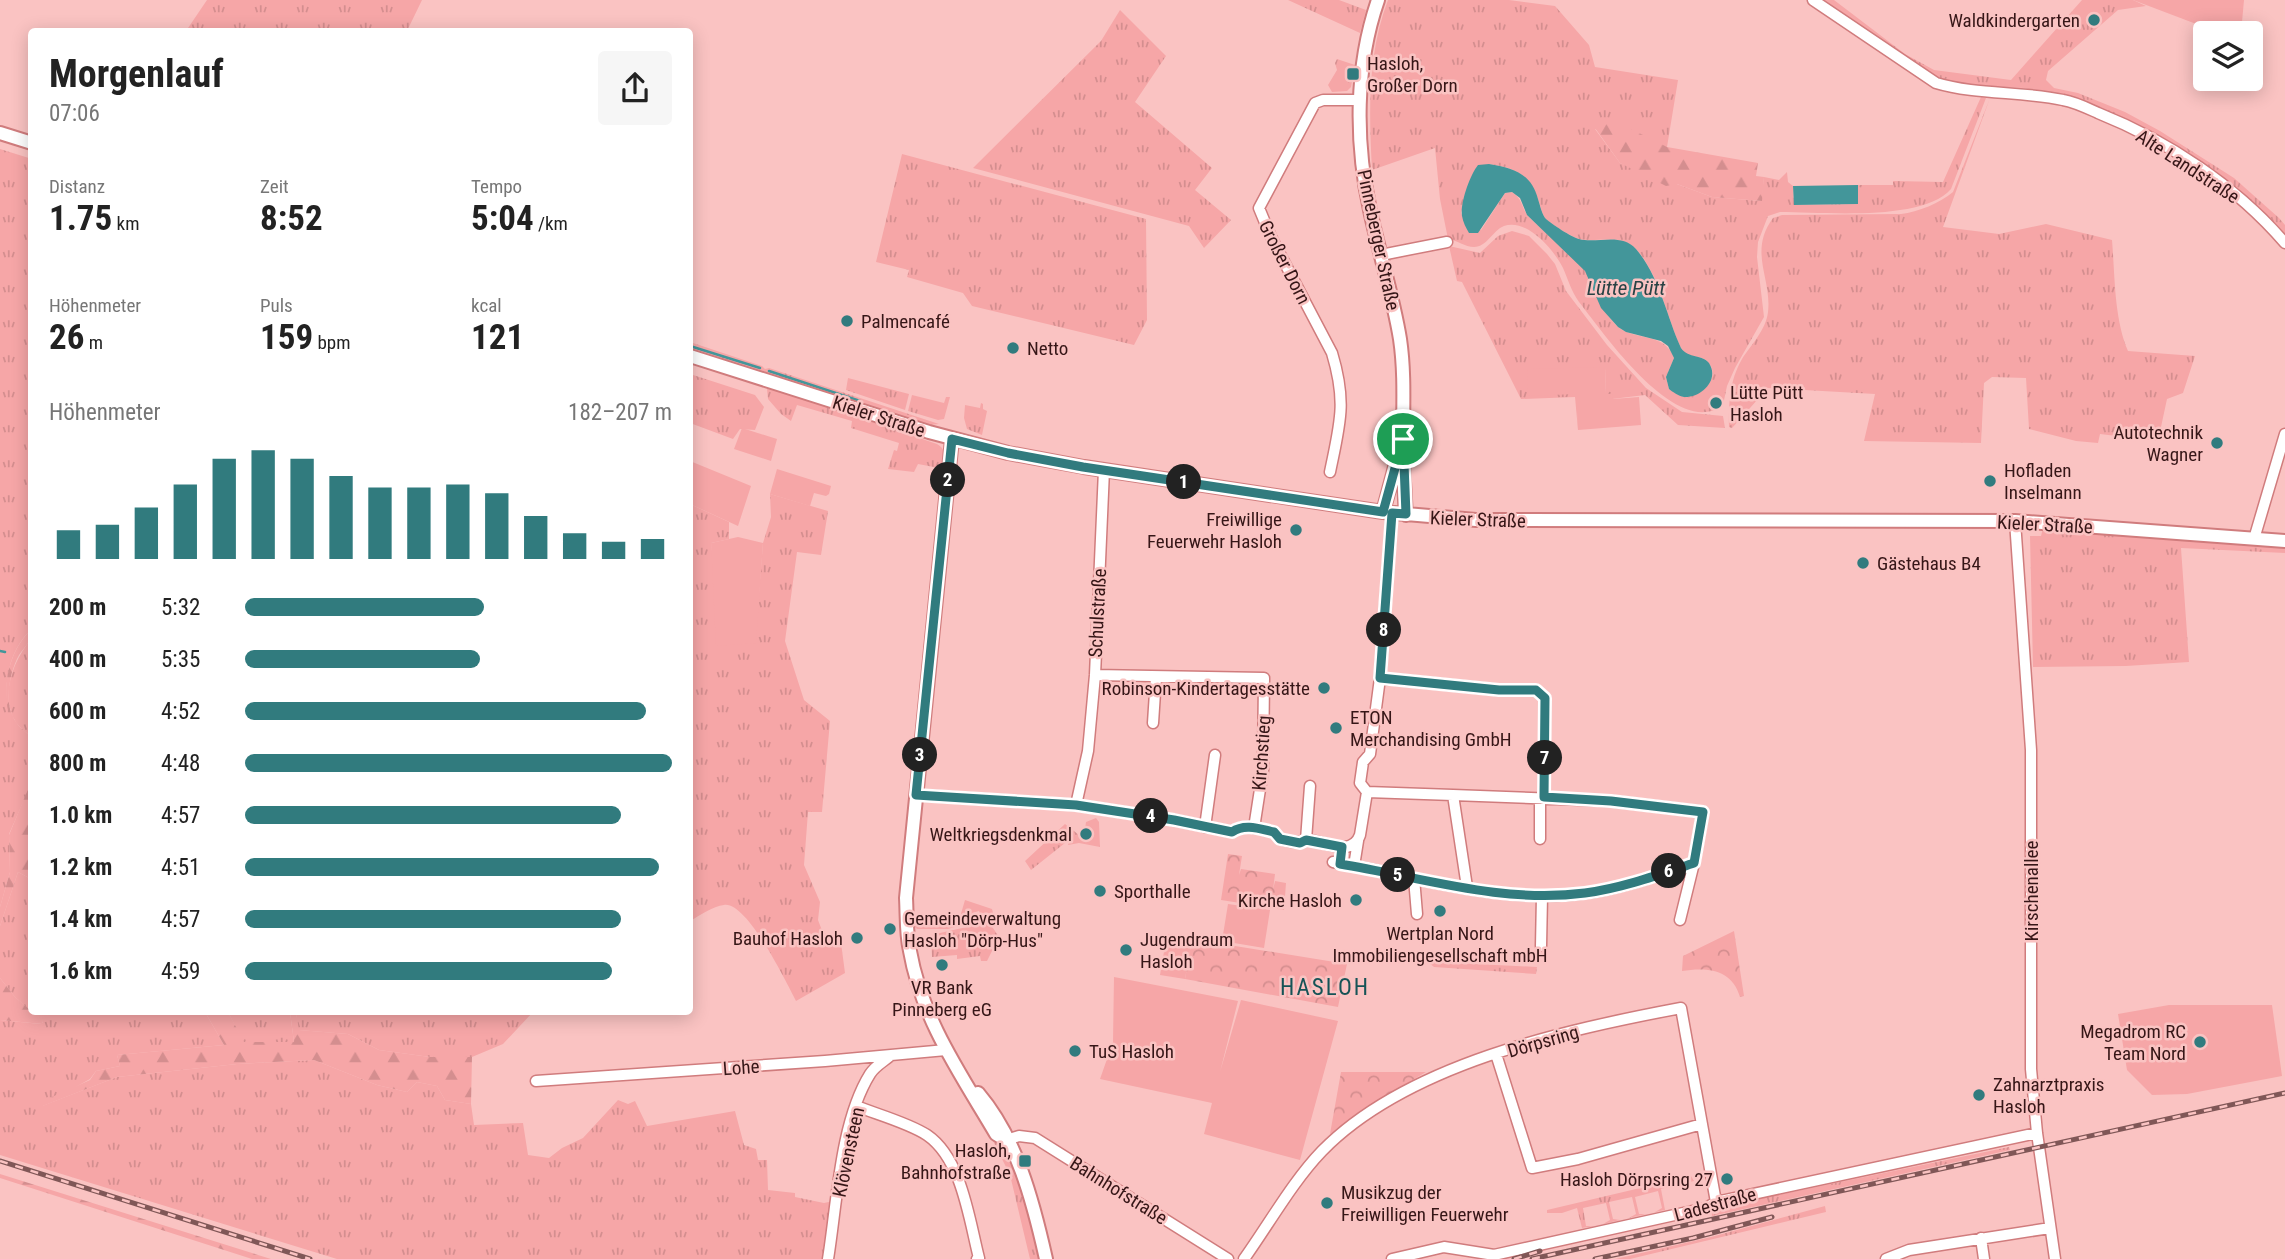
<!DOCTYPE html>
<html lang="de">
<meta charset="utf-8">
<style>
:root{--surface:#fff;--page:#f6f6f6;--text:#222;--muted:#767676;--accent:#317b7e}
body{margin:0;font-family:"Roboto Condensed",sans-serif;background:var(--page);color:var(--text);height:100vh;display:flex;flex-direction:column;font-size:26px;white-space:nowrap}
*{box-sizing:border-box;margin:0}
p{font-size:23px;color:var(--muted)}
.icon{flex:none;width:38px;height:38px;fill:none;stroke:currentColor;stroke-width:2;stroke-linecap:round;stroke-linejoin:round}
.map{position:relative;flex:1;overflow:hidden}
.panel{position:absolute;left:28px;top:28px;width:665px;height:987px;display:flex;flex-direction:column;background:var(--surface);border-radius:7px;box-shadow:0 4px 18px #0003}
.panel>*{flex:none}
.tools{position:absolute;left:2193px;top:21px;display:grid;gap:14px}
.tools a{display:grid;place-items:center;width:70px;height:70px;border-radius:7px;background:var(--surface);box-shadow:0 4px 18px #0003;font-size:35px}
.pin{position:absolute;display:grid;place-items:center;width:60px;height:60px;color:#fff;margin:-30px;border:4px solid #fff;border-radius:50%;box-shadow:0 2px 7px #0007}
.km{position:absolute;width:35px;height:35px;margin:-18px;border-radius:50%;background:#222;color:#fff;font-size:19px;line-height:35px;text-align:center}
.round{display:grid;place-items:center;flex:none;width:74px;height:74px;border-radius:7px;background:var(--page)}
.head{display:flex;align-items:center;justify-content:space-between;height:119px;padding:0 21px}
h1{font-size:38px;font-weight:700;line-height:52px}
.metrics{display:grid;grid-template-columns:repeat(3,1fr);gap:10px;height:119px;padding:7px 21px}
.metrics div{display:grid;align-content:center}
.metrics b{font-size:35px;font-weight:700}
.metrics small{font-size:19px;font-weight:400}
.metrics p{font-size:19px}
.chart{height:196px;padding:14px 21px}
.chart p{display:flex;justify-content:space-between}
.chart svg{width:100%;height:126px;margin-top:7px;stroke:var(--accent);stroke-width:6}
ul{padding:0 21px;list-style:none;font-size:23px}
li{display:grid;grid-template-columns:112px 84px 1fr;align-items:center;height:52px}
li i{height:18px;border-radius:9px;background:var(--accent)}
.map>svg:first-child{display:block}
.grass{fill:url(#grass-tufts);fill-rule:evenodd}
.forest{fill:url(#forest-firs)}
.park{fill:url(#park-crowns)}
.garden{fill:#f6a6a7}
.water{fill:#43969a}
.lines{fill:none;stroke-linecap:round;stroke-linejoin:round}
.stream{stroke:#43969a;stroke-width:2.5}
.minor-casing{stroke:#d07c7d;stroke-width:13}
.major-casing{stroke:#d07c7d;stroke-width:16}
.minor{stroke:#fff;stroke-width:10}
.major{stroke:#fff;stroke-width:12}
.rail-casing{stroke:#805757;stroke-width:5}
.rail{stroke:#fac3c2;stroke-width:2.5;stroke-dasharray:8;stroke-linecap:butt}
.route-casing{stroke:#fff;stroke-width:14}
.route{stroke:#317b7e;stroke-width:9}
.poi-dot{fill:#317b7e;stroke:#fac3c2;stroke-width:2.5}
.labels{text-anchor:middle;stroke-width:5;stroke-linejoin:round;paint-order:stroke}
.poi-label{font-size:19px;fill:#361617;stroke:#fac3c2;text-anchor:start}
.street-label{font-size:19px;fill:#361617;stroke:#fac3c2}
.water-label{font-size:21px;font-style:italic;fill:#284244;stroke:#fac3c2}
.quarter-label{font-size:23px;letter-spacing:2px;fill:#165356;stroke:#fac3c2}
</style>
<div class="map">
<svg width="2285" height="1259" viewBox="0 0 2285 1259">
<defs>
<pattern id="grass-tufts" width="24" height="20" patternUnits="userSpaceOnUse" patternTransform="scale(1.75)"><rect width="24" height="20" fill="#f6a6a7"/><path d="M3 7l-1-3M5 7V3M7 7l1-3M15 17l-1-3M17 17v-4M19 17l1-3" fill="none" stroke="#d48e8f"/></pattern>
<pattern id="forest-firs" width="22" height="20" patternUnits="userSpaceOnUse" patternTransform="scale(1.75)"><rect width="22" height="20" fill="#f6a6a7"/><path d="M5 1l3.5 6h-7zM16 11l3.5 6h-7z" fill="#d48e8f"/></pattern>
<pattern id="park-crowns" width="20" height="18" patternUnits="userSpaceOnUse" patternTransform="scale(1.75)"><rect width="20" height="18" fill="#f6a6a7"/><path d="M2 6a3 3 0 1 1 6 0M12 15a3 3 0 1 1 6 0" fill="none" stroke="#d48e8f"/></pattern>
</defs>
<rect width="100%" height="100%" fill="#fac3c2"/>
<path class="grass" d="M207 0H422L407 31H186Z
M1288 0H1339L1366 10 1360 33Z
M1388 0H1509L1555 6 1589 45 1595 67 1678 80 1667 147 1595 129 1620 163 1712 197 1761 201 1764 177 1779 180 1787 172 1788 182 1793 186 1794 205 1857 204 1858 185H1893V181L1943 182 1981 97 1986 98 1951 189C1922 222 1823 212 1780 212L1768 216 1758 242 1757 257 1764 317 1735 368 1727 386 1723 405C1677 441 1603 332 1579 302 1571 291 1568 279 1563 268 1554 250 1527 218 1504 226 1493 230 1487 247 1474 247 1465 247 1457 240 1448 239L1440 199 1435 148 1372 170C1369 113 1367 55 1388 0ZM1489 164C1514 168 1529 173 1538 199 1540 204 1542 215 1546 219 1551 224 1572 237 1579 239 1596 243 1622 233 1636 249 1660 276 1666 315 1681 348L1686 354C1692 357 1703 356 1708 362 1722 378 1701 397 1684 397 1679 396 1674 392 1669 389L1666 377 1674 358C1665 331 1633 342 1616 325 1601 310 1598 292 1587 274 1578 258 1544 232 1530 218 1521 209 1524 200 1512 192L1505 193 1481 230H1468L1461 213 1465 200Z
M1819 0H1834L1905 54 1934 70 2011 80 2082 0H2133L2146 6 2118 10 2048 71 2046 80 2054 88 2078 93 2125 112 2160 131 2234 178 2279 218 2285 225V234L2228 184 2063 97 2024 88 1950 84 1936 80Z
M1120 10 1166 56 1135 102 1212 168 1195 190 1231 220 1204 248 1189 226 973 168 1101 41Z
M1337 59 1355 65 1351 87 1347 91 1332 92 1328 85 1337 70 1335 63Z
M1990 98 1943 227 1999 234 2046 224 2112 240C2115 276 2114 318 2128 351L2195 356 2183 393 2167 399 2158 441 2100 434 2098 443 2076 441 2029 429 2026 378 1992 377 1984 383 1981 443 1864 441 1875 394 1768 388 1732 428 1729 427C1729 402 1729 382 1742 359 1751 345 1766 330 1768 312 1772 278 1748 252 1773 218L1782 215 1901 214C1918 212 1940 203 1953 192Z
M0 149 32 159 31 630C21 639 15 650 11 662 0 702 10 714 31 746L32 782 9 834 10 872 0 907Z
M902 154 1146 219 1147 320 1134 345 972 306 963 293 907 277 909 270 876 262Z
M1512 231 1529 236 1547 254 1555 264 1566 291 1607 345 1646 388 1682 412 1723 416 1725 428 1678 425 1645 395 1612 399 1606 394 1605 367 1577 394 1578 430 1575 397 1521 399 1462 282 1457 281 1449 246 1480 253 1498 236Z
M690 342 762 366 765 369 769 368 939 424 929 425 872 409 766 375 765 371 759 373 690 350Z
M690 374 755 395 764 407 755 430 740 429 733 439 690 423Z
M848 378 909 394 905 410 846 390Z
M772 388 937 444C950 451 944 467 943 480L938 479 939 468 918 464 914 472 888 469 894 450 897 451 899 443 851 428 852 421 797 405 791 421 781 414 768 399 767 389Z
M912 395 944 403 946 397H950L944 419 938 420 908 411Z
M981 403 983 404V409L987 411 982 435 967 429 964 418 965 405 980 408Z
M770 494 828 511 821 555 797 552 785 641 804 700 830 721 822 812H808L804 865 820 902 818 920 823 933 840 935 845 973 796 1001C786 982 747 901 724 905 713 906 699 916 690 921V504L729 522V539L711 543 713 559 755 643 763 543 771 517Z
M2043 528 2285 546V553L2181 548 2189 662 2126 666 2033 667 2030 536H2041Z
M31 639V737C25 731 16 725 13 717 1 690 15 659 31 639Z
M1096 818 1099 822 1100 847 1079 843 1068 845 1070 839 1031 870 1025 861 1065 824 1084 839 1090 833 1085 829 1086 822Z
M18 872 31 879 32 1012H205L224 1045 117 1055 120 1066 96 1071 90 1079 42 1106 117 1077 237 1064 314 1060 377 1085 407 1092 417 1082 437 1086 445 1100 471 1104 474 1125 523 1123 528 1155 549 1158 562 1148 583 1138 618 1100 628 1104 635 1101 647 1126 735 1111 744 1145 756 1149 758 1160H767L768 1190 795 1193V1197L824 1203 833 1201 823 1259H337L0 1155V1020L41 1024 43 1022 15 997 0 978V926Z
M965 900 992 909 993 913 981 918 979 911 972 913 974 921 948 929H917L914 926V922L952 923 960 917Z
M989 922 999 937 987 961H981L980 956 957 959V955L932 957 931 935Z
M1429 960 1436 962 1537 967 1536 974 1434 967 1428 962Z
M228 1012H290L294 1042H243Z
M296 1012H533L503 1044 472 1057H430L379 1050 348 1034 298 1030Z
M989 1128 1019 1179 1037 1236 1034 1239 1037 1253 1041 1259H1030L1010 1175 987 1129Z
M2009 1147 2010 1150 1712 1216 1711 1210 1725 1206Z
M1691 1176 1694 1181 1661 1189 1665 1210 1655 1212 1662 1208 1658 1191 1635 1197 1639 1214H1646L1629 1218 1636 1214 1632 1197 1609 1202 1613 1219 1620 1220 1603 1224 1610 1220 1606 1203 1583 1208 1586 1226H1594L1582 1228 1577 1208 1562 1213H1547V1210Z
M1825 1206 1826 1212 1630 1259H1615L1711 1237Z"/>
<path class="forest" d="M1611 119 1667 147 1758 163 1756 176 1764 177 1762 201 1712 197 1677 184 1666 186 1620 163 1595 128Z
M31 630C32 642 25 646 19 655 10 671 5 698 12 716 16 725 25 731 31 737V746C25 737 16 730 11 720 0 692 8 651 31 630Z
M31 782V879L18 872 0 926V907L10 872 9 835Z
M0 978 15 997 43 1021 42 1024 0 1020Z
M205 1012H228L244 1042H294L290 1012H296L299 1030 348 1034 379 1050 430 1057H472L471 1104 445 1100 437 1086 417 1082 407 1092 377 1085 314 1060 237 1064 117 1077 40 1107 45 1100 90 1080 96 1071 120 1066 117 1055 224 1045Z
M0 1174 271 1259H252L0 1178Z"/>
<path class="park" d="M1228 854 1242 856 1239 875 1241 869 1275 874 1273 890 1275 881 1286 883 1284 910 1221 900Z
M1734 931 1744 996 1740 997C1732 969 1707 967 1682 971L1683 956Z
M1192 939 1347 964 1338 1007 1185 979Z
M1341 1072H1426L1373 1104 1330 1134Z"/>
<path class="garden" d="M2133 0H2244L2241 33H2220Z
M1605 367 1606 394H1612L1613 399 1639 397 1641 425 1578 430 1576 394 1527 396 1528 369Z
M742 428 777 439 771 461 734 449Z
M690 461 751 486 738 526 690 504Z
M777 469 831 486 829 494 826 496 814 493 810 506 770 494Z
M738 537 763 543 756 643 716 646 711 543Z
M1228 904 1270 910 1264 948 1222 941Z
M1167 934 1192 939 1185 979 1160 975Z
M1114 977 1238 1001 1220 1072 1241 1000 1338 1021 1300 1160 1204 1134 1212 1103 1100 1079 1113 1042Z
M2169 1005H2272L2282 1076 2187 1094 2152 1095 2127 1070 2118 1014Z"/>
<path class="water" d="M1489 164C1513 168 1531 173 1538 199 1540 205 1542 215 1546 219 1552 224 1571 237 1579 239 1597 244 1621 232 1636 249 1660 277 1666 315 1681 348 1689 359 1702 354 1709 363 1720 380 1701 398 1684 397 1678 396 1673 392 1669 389L1666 377 1674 358 1668 346 1661 341 1626 332 1618 327 1601 308 1585 271 1527 215 1520 198 1512 192 1505 193 1478 233H1469C1466 228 1463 222 1462 216 1460 203 1470 175 1478 165Z
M1858 185V204L1794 205 1793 186Z"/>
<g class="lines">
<path class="stream" d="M690 346 760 368
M769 371 860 401
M0 651 5 652"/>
<defs>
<path id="minor" d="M1813 0 1936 83C1976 95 2022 91 2063 100 2075 102 2087 108 2098 113 2168 141 2236 186 2285 243
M1381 255 1447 242
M1330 472C1340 423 1347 403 1332 353L1271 237 1259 208 1315 103 1323 100H1360
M2015 521 2031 750V1069L2037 1133 2055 1259
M2254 539 2285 434
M1095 675 1264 678 1263 770 1254 828
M1380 678 1499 690H1536L1545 698 1544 798
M1153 723 1156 677
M1367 792 1453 795
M916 795 1076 805 1174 820 1232 832C1245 823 1260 829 1274 832L1280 839C1286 840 1292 843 1297 842 1304 842 1301 840 1308 840 1324 841 1352 858 1360 835L1367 792 1360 783 1363 762 1370 754 1380 678 1392 513
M1540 798V839
M1076 805 1088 751 1095 675 1104 470
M1205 827 1215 755
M1306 840 1310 786
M1333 862C1413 876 1505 905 1586 893 1623 888 1658 875 1694 863L1703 812 1611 801 1453 795 1467 887
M1354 866 1358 841
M1414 878 1417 914
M1680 920 1694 863
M1541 946 1542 896
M1496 1054 1532 1168 1578 1159 1702 1124
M536 1081 825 1061 946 1050
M856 1106C876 1114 909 1123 927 1135 962 1159 969 1219 979 1258L977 1259
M1006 1140 1019 1136 1035 1138 1228 1259
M1981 1238 1984 1259
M828 1259C837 1204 840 1122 870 1074 875 1066 883 1062 890 1056
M1244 1259C1269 1224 1293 1181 1322 1151 1407 1064 1565 1030 1681 1008L1716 1202
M1392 1259 1444 1247 1494 1255 1706 1208 1716 1202 2037 1133
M1886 1259 1909 1250 2050 1228"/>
<path id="major" d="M1378 0C1355 66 1355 142 1370 210 1379 253 1393 296 1400 339 1405 373 1403 406 1403 440 1403 465 1404 490 1406 515
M0 133 32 143
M690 356 929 432 1008 453 1084 467 1383 512 1476 520 2015 521 2285 541
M952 439 906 898C907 916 906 934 910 951 922 1020 962 1076 996 1134L1006 1140
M1383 512 1399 452
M978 1093C1017 1139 1033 1201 1046 1259"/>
</defs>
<use href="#minor" class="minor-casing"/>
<use href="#major" class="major-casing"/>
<use href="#minor" class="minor"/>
<use href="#major" class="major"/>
<defs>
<path id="rail" d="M0 1161 310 1259
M1514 1259 1540 1251
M1532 1259 2285 1093
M1595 1259 1693 1238 1772 1217"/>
</defs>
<use href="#rail" class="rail-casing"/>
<use href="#rail" class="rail"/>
</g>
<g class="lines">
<defs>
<path id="route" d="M952 439 1008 453 1083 467 1383 512 1403 439 1406 514 1392 513 1380 678 1499 690H1536L1545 698 1544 797 1611 801 1703 812 1694 863C1658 875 1622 888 1585 893 1502 904 1420 877 1340 864L1342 847 1306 840 1300 843 1280 839 1274 832C1260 829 1245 823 1232 832L1174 820 1076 805 916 795Z"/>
</defs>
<use href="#route" class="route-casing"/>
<use href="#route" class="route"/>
</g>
<g class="poi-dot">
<circle cx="2094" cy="20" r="7"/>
<rect x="1346" y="67" width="14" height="14" rx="3.5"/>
<circle cx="847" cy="321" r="7"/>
<circle cx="1013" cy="348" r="7"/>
<circle cx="1716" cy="403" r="7"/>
<circle cx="2217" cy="443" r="7"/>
<circle cx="1990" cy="481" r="7"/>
<circle cx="1296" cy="530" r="7"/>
<circle cx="1863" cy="563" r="7"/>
<circle cx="1324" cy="688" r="7"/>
<circle cx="1336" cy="728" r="7"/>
<circle cx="1086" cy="834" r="7"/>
<circle cx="1100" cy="891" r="7"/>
<circle cx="1356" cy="900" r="7"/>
<circle cx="1440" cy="911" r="7"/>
<circle cx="890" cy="929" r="7"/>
<circle cx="857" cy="938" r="7"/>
<circle cx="1126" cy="950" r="7"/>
<circle cx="942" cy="965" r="7"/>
<circle cx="2200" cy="1042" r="7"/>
<circle cx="1075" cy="1051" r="7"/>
<circle cx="1979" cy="1095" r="7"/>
<rect x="1018" y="1154" width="14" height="14" rx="3.5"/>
<circle cx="1727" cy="1179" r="7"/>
<circle cx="1327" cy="1203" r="7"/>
</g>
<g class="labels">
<g class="poi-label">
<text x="2080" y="27" text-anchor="end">Waldkindergarten</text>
<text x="1367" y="70">Hasloh,<tspan x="1367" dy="22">Großer Dorn</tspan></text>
<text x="861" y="328">Palmencafé</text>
<text x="1027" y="355">Netto</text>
<text x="1730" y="399">Lütte Pütt<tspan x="1730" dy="22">Hasloh</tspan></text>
<text x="2203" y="439" text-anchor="end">Autotechnik<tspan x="2203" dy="22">Wagner</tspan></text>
<text x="2004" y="477">Hofladen<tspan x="2004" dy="22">Inselmann</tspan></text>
<text x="1282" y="526" text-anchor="end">Freiwillige<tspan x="1282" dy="22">Feuerwehr Hasloh</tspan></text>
<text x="1877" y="570">Gästehaus B4</text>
<text x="1310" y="695" text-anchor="end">Robinson-Kindertagesstätte</text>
<text x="1350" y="724">ETON<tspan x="1350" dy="22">Merchandising GmbH</tspan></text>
<text x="1072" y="841" text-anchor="end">Weltkriegsdenkmal</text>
<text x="1114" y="898">Sporthalle</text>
<text x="1342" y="907" text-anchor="end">Kirche Hasloh</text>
<text x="904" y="925">Gemeindeverwaltung<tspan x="904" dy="22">Hasloh "Dörp-Hus"</tspan></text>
<text x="1440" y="940" text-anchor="middle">Wertplan Nord<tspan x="1440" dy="22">Immobiliengesellschaft mbH</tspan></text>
<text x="843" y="945" text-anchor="end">Bauhof Hasloh</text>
<text x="1140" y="946">Jugendraum<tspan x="1140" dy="22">Hasloh</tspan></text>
<text x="942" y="994" text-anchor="middle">VR Bank<tspan x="942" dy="22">Pinneberg eG</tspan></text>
<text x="2186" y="1038" text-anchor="end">Megadrom RC<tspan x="2186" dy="22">Team Nord</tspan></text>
<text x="1089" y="1058">TuS Hasloh</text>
<text x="1993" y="1091">Zahnarztpraxis<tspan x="1993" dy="22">Hasloh</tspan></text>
<text x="1011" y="1157" text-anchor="end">Hasloh,<tspan x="1011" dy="22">Bahnhofstraße</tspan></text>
<text x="1713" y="1186" text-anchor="end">Hasloh Dörpsring 27</text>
<text x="1341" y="1199">Musikzug der<tspan x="1341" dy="22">Freiwilligen Feuerwehr</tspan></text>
</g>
<g class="street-label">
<text transform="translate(2188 166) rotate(33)" y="7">Alte Landstraße</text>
<text transform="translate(1379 240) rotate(78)" y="7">Pinneberger Straße</text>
<text transform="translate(1285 262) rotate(63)" y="7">Großer Dorn</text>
<text transform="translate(879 416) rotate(18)" y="7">Kieler Straße</text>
<text transform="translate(1478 519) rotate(2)" y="7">Kieler Straße</text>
<text transform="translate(2045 524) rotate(3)" y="7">Kieler Straße</text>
<text transform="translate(1097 613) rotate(-87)" y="7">Schulstraße</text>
<text transform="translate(1261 753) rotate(-86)" y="7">Kirchstieg</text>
<text transform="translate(2031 891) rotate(-90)" y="7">Kirschenallee</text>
<text transform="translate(1543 1041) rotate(-16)" y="7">Dörpsring</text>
<text transform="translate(741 1067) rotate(-4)" y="7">Lohe</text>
<text transform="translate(848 1152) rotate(-78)" y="7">Klövensteen</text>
<text transform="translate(1119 1190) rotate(32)" y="7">Bahnhofstraße</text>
<text transform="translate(1715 1204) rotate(-15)" y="7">Ladestraße</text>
</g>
<g class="water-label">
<text x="1626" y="295">Lütte Pütt</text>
</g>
<g class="quarter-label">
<text x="1325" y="995">HASLOH</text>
</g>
</g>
</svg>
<div class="tools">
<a><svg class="icon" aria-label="layers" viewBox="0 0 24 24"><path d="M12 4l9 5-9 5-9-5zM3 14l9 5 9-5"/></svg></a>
</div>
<div class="pin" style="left:1403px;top:439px;background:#1e9e55"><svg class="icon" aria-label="arrive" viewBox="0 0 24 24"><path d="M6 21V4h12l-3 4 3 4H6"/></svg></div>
<b class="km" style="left:1184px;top:482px">1</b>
<b class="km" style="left:948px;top:480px">2</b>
<b class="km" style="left:920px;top:755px">3</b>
<b class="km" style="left:1151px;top:816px">4</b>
<b class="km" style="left:1398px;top:875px">5</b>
<b class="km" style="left:1669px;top:871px">6</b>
<b class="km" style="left:1545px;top:758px">7</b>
<b class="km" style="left:1384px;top:630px">8</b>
<section class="panel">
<div class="head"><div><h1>Morgenlauf</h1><p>07:06</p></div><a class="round"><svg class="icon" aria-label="share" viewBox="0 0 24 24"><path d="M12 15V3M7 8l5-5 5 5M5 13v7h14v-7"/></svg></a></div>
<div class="metrics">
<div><p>Distanz</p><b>1.75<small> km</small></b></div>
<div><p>Zeit</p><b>8:52</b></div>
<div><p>Tempo</p><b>5:04<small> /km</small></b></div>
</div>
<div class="metrics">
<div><p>Höhenmeter</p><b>26<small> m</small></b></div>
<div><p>Puls</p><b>159<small> bpm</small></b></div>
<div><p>kcal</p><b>121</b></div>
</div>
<div class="chart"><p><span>Höhenmeter</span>182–207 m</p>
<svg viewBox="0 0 160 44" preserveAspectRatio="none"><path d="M5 44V34M15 44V32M25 44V26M35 44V18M45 44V9M55 44V6M65 44V9M75 44V15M85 44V19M95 44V19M105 44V18M115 44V21M125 44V29M135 44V35M145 44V38M155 44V37"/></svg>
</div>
<ul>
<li><b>200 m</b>5:32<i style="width:56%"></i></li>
<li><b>400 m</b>5:35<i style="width:55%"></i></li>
<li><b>600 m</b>4:52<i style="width:94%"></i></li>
<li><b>800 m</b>4:48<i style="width:100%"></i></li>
<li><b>1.0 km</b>4:57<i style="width:88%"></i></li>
<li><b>1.2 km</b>4:51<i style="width:97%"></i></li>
<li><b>1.4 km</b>4:57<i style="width:88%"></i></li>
<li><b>1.6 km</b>4:59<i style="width:86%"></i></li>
</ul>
</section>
</div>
